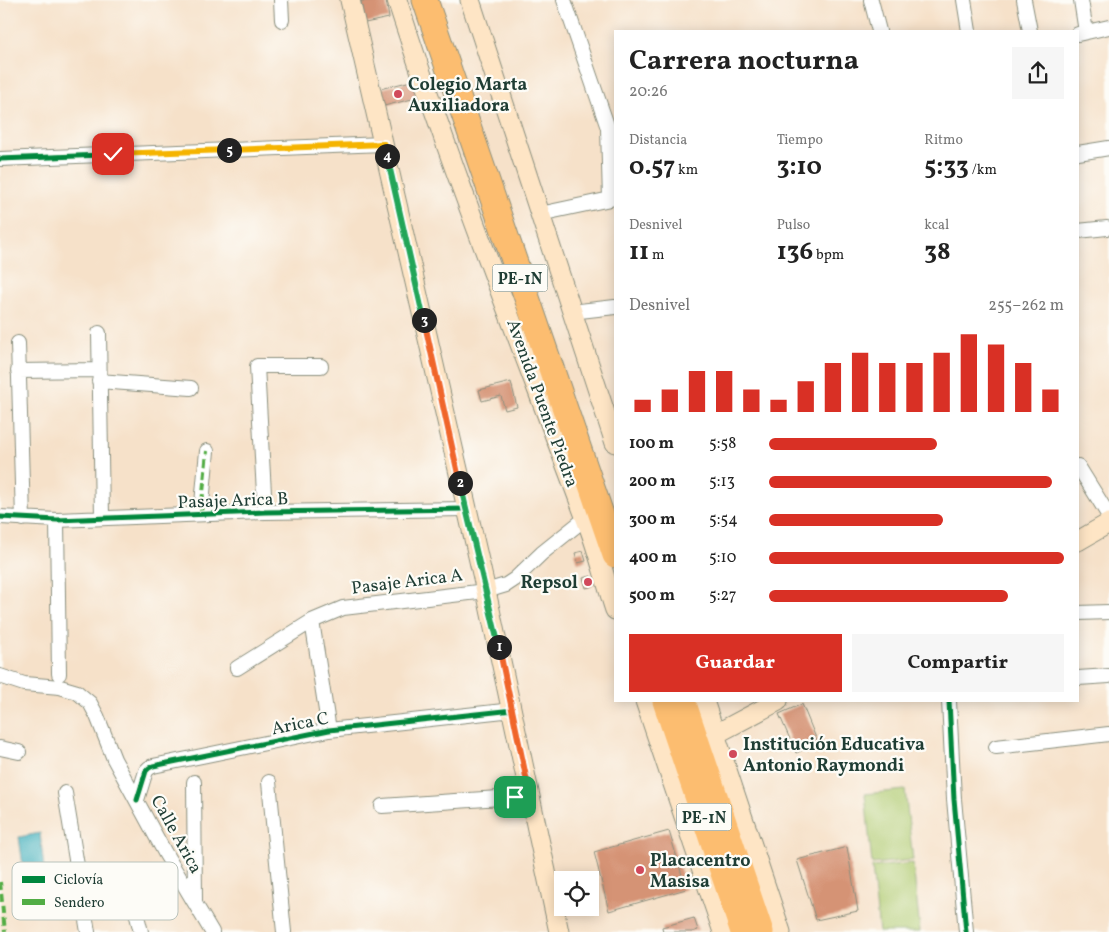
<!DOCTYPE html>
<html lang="es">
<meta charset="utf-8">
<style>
:root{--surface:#fff;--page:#f6f6f6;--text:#222;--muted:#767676;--accent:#d93025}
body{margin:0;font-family:Vollkorn,serif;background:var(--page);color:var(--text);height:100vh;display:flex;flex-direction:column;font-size:19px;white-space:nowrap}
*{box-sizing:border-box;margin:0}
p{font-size:16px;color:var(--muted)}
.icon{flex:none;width:28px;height:28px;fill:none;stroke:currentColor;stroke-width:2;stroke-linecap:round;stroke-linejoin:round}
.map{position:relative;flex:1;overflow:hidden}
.sheet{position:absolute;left:614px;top:30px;width:465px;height:672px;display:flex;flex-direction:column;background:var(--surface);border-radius:0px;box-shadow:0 2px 12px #0003}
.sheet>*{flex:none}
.controls{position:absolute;left:554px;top:871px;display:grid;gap:10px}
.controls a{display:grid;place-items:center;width:45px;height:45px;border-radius:0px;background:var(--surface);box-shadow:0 2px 12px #0003;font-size:25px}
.pin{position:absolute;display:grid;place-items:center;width:42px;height:42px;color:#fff;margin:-21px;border-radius:10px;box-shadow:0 2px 8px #0006}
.km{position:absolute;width:25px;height:25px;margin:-12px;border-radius:50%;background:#222;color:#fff;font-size:14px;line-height:25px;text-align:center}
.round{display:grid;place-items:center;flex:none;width:52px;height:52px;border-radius:0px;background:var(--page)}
.head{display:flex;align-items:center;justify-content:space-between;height:85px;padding:0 15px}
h1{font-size:28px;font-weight:700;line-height:38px}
.figures{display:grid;grid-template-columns:repeat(3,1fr);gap:8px;height:85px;padding:5px 15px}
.figures div{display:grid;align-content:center}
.figures b{font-size:25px;font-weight:700}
.figures small{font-size:14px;font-weight:400}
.figures p{font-size:14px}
.chart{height:140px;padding:10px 15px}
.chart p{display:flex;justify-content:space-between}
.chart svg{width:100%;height:90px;margin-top:5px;stroke:var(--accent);stroke-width:6}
.cta{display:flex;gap:10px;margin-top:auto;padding:10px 15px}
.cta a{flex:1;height:58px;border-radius:0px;background:var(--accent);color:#fff;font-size:20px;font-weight:700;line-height:58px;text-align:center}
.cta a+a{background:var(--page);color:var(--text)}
ul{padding:0 15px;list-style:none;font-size:16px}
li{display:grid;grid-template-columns:80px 60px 1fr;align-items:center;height:38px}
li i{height:12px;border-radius:6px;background:var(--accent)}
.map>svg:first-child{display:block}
.green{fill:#b0cb71;stroke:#688452}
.water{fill:#40afbc;stroke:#307678}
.building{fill:#d59375}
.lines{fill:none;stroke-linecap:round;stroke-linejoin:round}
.street-casing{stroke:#8a8f7e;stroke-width:16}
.secondary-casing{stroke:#8a8f7e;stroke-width:21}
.highway-casing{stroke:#8a8f7e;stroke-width:27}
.street{stroke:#fff;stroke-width:14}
.secondary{stroke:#fee5c5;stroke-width:19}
.highway{stroke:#fcbd6f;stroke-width:25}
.quiet{stroke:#52ad45;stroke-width:4;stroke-dasharray:8 4;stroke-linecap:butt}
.cycleway-casing{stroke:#fdfcf7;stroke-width:8}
.cycleway{stroke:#00873e;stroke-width:5}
.split-1-casing{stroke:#fff;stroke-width:10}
.split-2-casing{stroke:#fff;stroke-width:10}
.split-3-casing{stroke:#fff;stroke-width:10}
.split-4-casing{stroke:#fff;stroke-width:10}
.split-5-casing{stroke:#fff;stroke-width:10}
.split-6-casing{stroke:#fff;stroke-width:10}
.split-1{stroke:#f0652b;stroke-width:6}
.split-2{stroke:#22a559;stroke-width:6}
.split-3{stroke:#f0652b;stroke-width:6}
.split-4{stroke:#22a559;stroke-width:6}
.split-5{stroke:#f5b400;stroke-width:6}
.split-6{stroke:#f5b400;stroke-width:6}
.poi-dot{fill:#d1495b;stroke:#fdfcf7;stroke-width:2}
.labels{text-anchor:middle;stroke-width:4.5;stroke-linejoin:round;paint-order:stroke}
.shield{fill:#fdfcf7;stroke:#62766e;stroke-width:1}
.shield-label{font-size:16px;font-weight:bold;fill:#1f3d34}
.poi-label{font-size:18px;font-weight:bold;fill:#1f3d34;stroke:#fdfcf7;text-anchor:start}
.street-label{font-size:18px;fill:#1f3d34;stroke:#fdfcf7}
.key{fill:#fdfcf7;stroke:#bac3bc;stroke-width:1}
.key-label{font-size:14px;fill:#1f3d34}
</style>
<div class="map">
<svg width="1109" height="932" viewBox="0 0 1109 932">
<rect width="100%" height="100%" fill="#fdfcf7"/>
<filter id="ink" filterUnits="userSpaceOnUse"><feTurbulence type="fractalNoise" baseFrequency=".02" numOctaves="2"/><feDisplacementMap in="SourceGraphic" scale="10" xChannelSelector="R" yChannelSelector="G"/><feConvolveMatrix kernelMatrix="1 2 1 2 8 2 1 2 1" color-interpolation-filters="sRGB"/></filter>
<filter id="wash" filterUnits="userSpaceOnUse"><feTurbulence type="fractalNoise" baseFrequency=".0096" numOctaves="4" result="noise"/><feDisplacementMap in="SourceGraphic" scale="20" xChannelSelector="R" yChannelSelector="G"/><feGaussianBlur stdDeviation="1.12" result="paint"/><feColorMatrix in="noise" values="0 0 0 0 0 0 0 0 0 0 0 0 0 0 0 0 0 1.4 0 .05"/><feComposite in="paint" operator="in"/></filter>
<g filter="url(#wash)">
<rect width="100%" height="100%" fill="#f6e1c9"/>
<path class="green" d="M905 790 913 860 872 864 865 794Z
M913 863 920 932H879L872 867Z"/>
<path class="water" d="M40 833 45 877 25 880 19 837Z"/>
<g id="blocks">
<path class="building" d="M386 0 389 18 365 23 361 1Z
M415 80 420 97 380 107 376 90Z
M511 382 517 407 505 410 501 396 482 401 479 390Z
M583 551 586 561 578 563 575 553Z
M591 576 593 586 586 588 583 578Z
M802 704 818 743 796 753 779 714Z
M669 831 686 889 609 911 594 852Z
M847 847 858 911 816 920 797 860Z
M694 918 698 930 692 932H663L662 927Z"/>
</g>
</g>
<g filter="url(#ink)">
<use href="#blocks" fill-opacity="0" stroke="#8a8f7e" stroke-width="1"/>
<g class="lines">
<defs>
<path id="street" d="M281 0 282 20
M564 0 608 128 610 199
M871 0 879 31
M964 0 969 31
M1024 0 1030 31
M1081 0 1086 32
M1078 34 1109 27
M1078 153 1109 148
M0 159 384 144
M540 214 615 198
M1078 231 1107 228
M571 312 615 307
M99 333 102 517
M18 343 23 519
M18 371 99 370
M99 381 191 388
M1078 466 1109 516
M265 512 257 366H321
M201 514 207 451
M0 517 57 520 265 512 466 509
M57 520 59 674
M1078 613 1109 612
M312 621 329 730
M237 668 312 621 343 608 486 591 506 585 515 579 542 553 592 513
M0 676 24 684 60 687 77 692 90 703 97 716 114 759 165 853 212 932
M1078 678 1109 676
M949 701 954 799 966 932
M996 747 1109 734
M0 748 19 752
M194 782 195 902
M269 782 284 932
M65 793 88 932
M137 800 146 771 149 768 153 766 329 730 513 710
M382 806 529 796
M136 912 141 932"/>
<path id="secondary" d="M350 0 486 591 559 932
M397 0C454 178 524 352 589 527 599 554 606 583 615 610
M470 0 615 443
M1078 541 1109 523
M645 701 723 932
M704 701 781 932
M714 735 778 701"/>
<path id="highway" d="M425 0 615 555
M665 701 743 932
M683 701 761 932"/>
</defs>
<use href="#street" class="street-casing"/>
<use href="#secondary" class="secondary-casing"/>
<use href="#highway" class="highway-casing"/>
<use href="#street" class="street"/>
<use href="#secondary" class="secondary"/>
<use href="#highway" class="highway"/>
<path class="quiet" d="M201 514 207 451
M0 882 5 932"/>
<defs>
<path id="cycleway" d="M0 159 384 144
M0 517 57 520 265 512 466 509
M949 701 954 799 966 932
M137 800 146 771 149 768 153 766 329 730 513 710"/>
</defs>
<use href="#cycleway" class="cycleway-casing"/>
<use href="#cycleway" class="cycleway"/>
</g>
</g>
<g class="lines" filter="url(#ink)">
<defs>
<path id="split-1" d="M499 647 530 796 515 797"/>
<path id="split-2" d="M460 483 499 647"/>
<path id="split-3" d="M424 320 460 483"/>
<path id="split-4" d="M387 156 424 320"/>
<path id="split-5" d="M229 150 384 144 387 156"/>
<path id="split-6" d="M113 154 229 150"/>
</defs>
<use href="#split-1" class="split-1-casing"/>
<use href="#split-2" class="split-2-casing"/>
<use href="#split-3" class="split-3-casing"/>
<use href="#split-4" class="split-4-casing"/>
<use href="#split-5" class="split-5-casing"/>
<use href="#split-6" class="split-6-casing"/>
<use href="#split-1" class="split-1"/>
<use href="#split-2" class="split-2"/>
<use href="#split-3" class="split-3"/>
<use href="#split-4" class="split-4"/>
<use href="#split-5" class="split-5"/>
<use href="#split-6" class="split-6"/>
</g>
<g class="poi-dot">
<circle cx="398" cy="94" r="5"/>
<circle cx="588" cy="582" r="5"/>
<circle cx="733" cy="754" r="5"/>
<circle cx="640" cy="870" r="5"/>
</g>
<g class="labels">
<g class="shield">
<rect x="492.5" y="264.5" width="55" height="27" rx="4"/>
<rect x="676.5" y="803.5" width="55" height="27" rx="4"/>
</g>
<g class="shield-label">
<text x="520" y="284">PE-1N</text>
<text x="704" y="823">PE-1N</text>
</g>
<g class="poi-label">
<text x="408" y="90">Colegio Marta<tspan x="408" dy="21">Auxiliadora</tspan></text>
<text x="578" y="588" text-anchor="end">Repsol</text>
<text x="743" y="750">Institución Educativa<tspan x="743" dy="21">Antonio Raymondi</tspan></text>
<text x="650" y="866">Placacentro<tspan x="650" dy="21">Masisa</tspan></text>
</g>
<g class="street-label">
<text transform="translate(543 403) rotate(70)" y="6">Avenida Puente Piedra</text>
<text transform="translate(233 500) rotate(-2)" y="6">Pasaje Arica B</text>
<text transform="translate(407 581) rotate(-7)" y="6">Pasaje Arica A</text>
<text transform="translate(300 723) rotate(-11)" y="6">Arica C</text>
<text transform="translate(177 834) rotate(61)" y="6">Calle Arica</text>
</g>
</g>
<rect x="12" y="862" width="166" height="58" rx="8" class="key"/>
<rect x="22" y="876" width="23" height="7" fill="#00873e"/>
<rect x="22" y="899" width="23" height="6" fill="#52ad45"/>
<g class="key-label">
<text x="54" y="884">Ciclovía</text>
<text x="54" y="907">Sendero</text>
</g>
</svg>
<div class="controls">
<a><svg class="icon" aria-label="locate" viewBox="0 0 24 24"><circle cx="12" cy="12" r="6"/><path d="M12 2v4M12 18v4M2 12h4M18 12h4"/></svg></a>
</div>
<div class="pin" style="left:515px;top:797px;background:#1e9e55"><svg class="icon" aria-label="arrive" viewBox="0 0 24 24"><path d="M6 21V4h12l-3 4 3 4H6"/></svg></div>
<div class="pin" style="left:113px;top:154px;background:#d93025"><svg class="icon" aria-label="check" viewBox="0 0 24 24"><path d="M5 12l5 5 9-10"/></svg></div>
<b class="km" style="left:499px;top:647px">1</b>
<b class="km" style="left:460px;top:483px">2</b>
<b class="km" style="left:424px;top:320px">3</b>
<b class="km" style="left:387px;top:156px">4</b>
<b class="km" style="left:229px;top:150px">5</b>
<section class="sheet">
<div class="head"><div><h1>Carrera nocturna</h1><p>20:26</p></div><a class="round"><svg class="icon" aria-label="share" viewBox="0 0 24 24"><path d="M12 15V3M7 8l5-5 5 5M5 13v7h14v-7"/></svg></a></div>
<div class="figures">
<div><p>Distancia</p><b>0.57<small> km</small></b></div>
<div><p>Tiempo</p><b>3:10</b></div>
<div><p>Ritmo</p><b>5:33<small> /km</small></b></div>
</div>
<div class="figures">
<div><p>Desnivel</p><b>11<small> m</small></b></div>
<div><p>Pulso</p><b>136<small> bpm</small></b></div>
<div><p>kcal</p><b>38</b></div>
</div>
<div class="chart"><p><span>Desnivel</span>255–262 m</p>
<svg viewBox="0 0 160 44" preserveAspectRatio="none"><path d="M5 44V38M15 44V33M25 44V24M35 44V24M45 44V33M55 44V38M65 44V29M75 44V20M85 44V15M95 44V20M105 44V20M115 44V15M125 44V6M135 44V11M145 44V20M155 44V33"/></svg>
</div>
<ul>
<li><b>100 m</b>5:58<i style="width:57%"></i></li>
<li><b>200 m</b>5:13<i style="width:96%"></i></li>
<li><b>300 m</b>5:54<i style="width:59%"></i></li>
<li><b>400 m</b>5:10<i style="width:100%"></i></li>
<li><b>500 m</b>5:27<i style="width:81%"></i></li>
</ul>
<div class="cta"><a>Guardar</a><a>Compartir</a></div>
</section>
</div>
